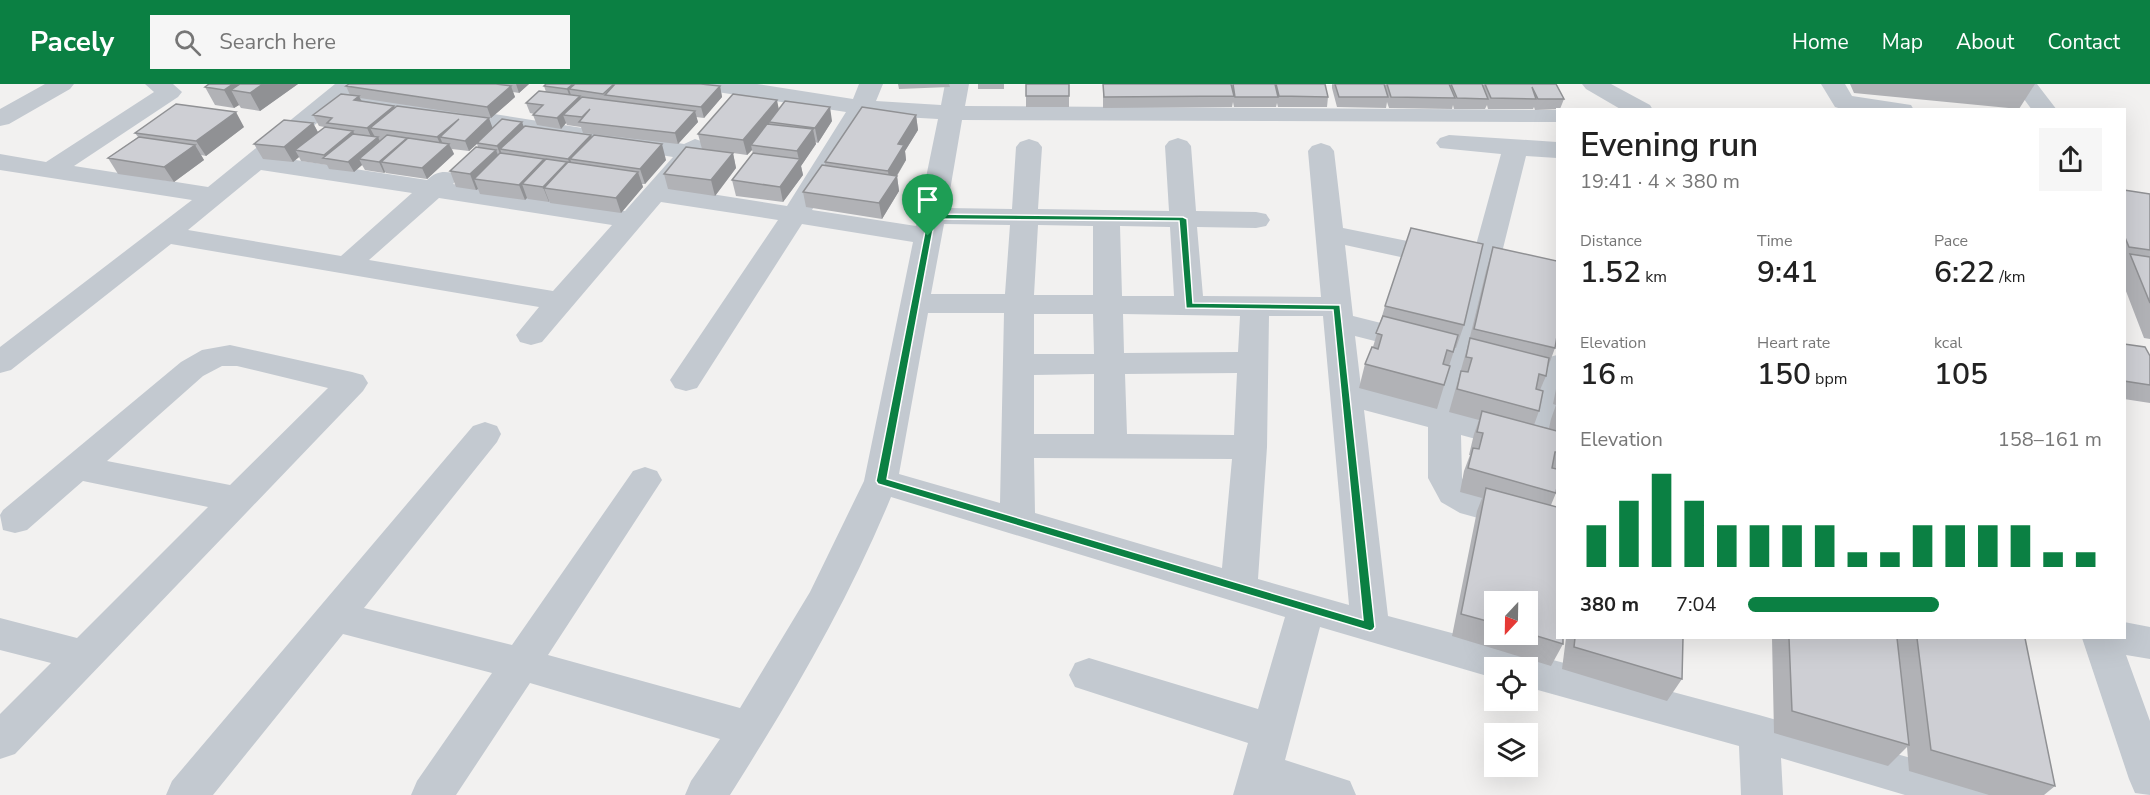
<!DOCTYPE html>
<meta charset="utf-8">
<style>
:root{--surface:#fff;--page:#f6f6f6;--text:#222;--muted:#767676;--accent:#0b8043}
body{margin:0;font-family:"Nunito Sans",sans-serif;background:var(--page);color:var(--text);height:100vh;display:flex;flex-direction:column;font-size:22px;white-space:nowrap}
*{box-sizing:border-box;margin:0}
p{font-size:20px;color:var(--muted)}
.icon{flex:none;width:33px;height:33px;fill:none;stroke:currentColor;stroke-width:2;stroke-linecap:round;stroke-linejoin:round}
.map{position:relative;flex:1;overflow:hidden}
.sheet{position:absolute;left:1556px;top:24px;width:570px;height:531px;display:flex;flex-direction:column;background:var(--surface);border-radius:0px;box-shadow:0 6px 24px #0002}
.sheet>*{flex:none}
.needle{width:39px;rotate:202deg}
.tools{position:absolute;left:1484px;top:507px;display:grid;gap:12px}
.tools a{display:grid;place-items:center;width:54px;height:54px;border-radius:0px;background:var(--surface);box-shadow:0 6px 24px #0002;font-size:30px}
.pin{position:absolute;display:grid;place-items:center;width:51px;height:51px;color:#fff;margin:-62px -26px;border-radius:50% 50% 50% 0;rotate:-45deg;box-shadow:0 0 6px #0007}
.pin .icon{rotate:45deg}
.round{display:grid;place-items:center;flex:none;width:63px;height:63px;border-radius:0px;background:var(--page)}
.overview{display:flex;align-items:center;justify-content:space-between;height:102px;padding:0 24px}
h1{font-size:33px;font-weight:600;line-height:45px}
.figures{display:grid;grid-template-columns:repeat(3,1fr);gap:9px;height:102px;padding:6px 24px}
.figures div{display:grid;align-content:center}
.figures b{font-size:30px;font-weight:600}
.figures small{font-size:16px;font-weight:400}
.figures p{font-size:16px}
.chart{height:168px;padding:12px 24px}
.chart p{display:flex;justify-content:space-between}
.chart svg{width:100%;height:108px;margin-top:6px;stroke:var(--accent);stroke-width:6}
ul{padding:0 24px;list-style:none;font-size:20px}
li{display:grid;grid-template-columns:96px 72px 1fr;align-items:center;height:45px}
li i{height:15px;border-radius:8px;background:var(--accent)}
header{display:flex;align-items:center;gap:36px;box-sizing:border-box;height:84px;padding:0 30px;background:var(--accent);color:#fff}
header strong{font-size:28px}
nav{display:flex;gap:33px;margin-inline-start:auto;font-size:21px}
.search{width:420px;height:54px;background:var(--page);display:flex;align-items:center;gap:15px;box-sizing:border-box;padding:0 21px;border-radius:0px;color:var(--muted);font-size:22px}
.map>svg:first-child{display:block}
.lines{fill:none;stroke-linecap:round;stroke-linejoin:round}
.minor{fill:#c3c9d0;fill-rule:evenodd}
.wall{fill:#b1b2b6;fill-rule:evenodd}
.shaded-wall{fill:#909194}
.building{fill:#cecfd4;stroke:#909194;stroke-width:1.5}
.route{fill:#0b8043;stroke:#fff;stroke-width:1.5;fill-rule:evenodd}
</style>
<header>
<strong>Pacely</strong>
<div class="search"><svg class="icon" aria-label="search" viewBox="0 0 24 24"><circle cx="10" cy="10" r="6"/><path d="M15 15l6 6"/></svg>Search here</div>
<nav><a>Home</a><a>Map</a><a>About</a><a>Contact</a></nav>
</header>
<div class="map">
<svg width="2150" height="711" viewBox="0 0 2150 711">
<rect width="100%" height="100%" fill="#f2f1f0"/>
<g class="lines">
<path class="minor" d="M45 0H74L70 5 9 40 0 42V25Z
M145 0H173L182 8 178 13 74 82 208 103 335 0H361L354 8 684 60 695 55 704 58 708 63 673 104 787 122 846 28 711 7 703 5 699 0H757L853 15 859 0H883L876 17 941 21 945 0H969L965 22 1564 26H1557V38L962 36 947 124 1012 125 1016 63 1020 58 1029 55 1038 58 1042 63 1038 125 1169 127 1165 62 1169 57 1178 54 1187 57 1191 62 1196 127 1256 128 1266 130 1270 136 1266 142 1256 144 1197 143 1203 212 1321 213 1308 67 1312 62 1321 59 1330 62 1334 67 1343 144 1447 165 1457 168 1461 174 1457 180 1447 183 1345 161 1353 232 1433 252 1437 259 1433 266 1422 269 1355 252 1361 303 1432 321 1501 70 1440 64 1436 59 1440 54 1449 51 1557 58V74L1526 72 1462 329 1529 346 1538 300 1493 287 1489 280 1493 273 1504 270 1542 280 1546 274 1557 271V377L1461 351 1462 394C1473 414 1534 423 1557 428V456L1460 429 1441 418 1428 394V343L1364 326 1388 532 1759 631 1971 691 1986 697 1992 711H1905L1781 674 1783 711H1741L1739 662 1527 603V584H1494V594L1320 543 1285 676 1350 697 1356 711H1233L1248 659 1075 603 1069 591 1075 579 1089 574 1258 625 1285 533 891 413C848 518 790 616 730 711H685L691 697 720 655 530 599 456 711H411L417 697 492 589 343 550 213 711H166L172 697 473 342 485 338 497 342 501 350 497 358 364 524 512 561 633 387 645 383 657 387 662 396 548 571 740 624 810 508 864 397 913 158 802 140 697 304 686 307 675 304 670 296 778 136 661 118 542 258 531 261 520 258 516 251 539 223 171 160 11 286 0 289V263L192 116 0 86V70L46 78 154 8ZM340 20 673 73 625 127 453 100 457 95 453 89C442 87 436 88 427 96L276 73ZM868 31 938 35 916 142 812 126ZM261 86 412 109 341 172 188 146ZM439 114 612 141 553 207 369 176ZM944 140 1010 141 1005 210H931ZM1038 141 1093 142V211H1034ZM1120 142 1170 143 1174 212H1122ZM928 229H1004L1000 419 899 390ZM1034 230H1093L1094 270H1034ZM1123 230 1240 232 1238 268 1124 269ZM1269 232H1323L1349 521 1258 495 1267 363ZM1237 289 1234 351 1127 350 1125 290ZM1094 290V350H1034V291ZM1034 374 1232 375 1222 484 1035 429Z
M1582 0H1611L1650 21 1653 26H1622L1586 5Z
M1821 0H1845L1852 12 1911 21 1914 26H1845L1835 23Z
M2013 0H2037L2057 26H2032Z
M230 261 352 288 363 291 368 299 363 307 15 670 0 675V630L51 579 0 566V534L77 554 208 423 83 397 27 446 15 449 3 446 0 431 3 426 181 278 202 266ZM222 282H237L328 304 230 401 107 377 203 292Z
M2124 538 2150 543V575L2126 571 2150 637V711L2135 709 2129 695 2082 554H2124Z"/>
</g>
<path class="wall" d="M298 0 260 27 241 24 239 21 234 24 215 21 205 3Z
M349 0H529L519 9 513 8 515 13 491 34 360 14 362 17 394 22 395 24 493 44 524 42 591 51 592 53 666 76 645 100H642L643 103 621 129 550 119 549 117V118L528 115 527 114 525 116 480 110 478 105 476 106 456 103 450 87 478 63 477 60 469 67 452 65 454 70 427 95 386 89 385 88 384 89 365 86 362 81 354 88 329 85 327 81 301 77 299 73 293 78 263 75 254 60 313 39 318 48 330 44 319 42 313 31 350 11 346 2Z
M898 0H949L950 3 899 5Z
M978 0H1004V5H978Z
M1069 0V23H1026V12Z
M1103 0H1325L1328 13 1327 23H1278L1277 19 1276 23H1234L1233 18 1232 23 1103 24Z
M1332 0H1556L1564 15 1560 25 1535 26 1534 23 1533 25H1488L1487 21 1485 25H1454L1453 21 1452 25 1389 24 1387 18 1386 24 1337 23 1332 4Z
M1850 0H2035L2019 25 1854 9Z
M544 2H720L722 13 704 34 696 33 698 38 678 60 583 49 581 43 567 41 566 39 561 45 537 41 533 31 534 30 530 29 526 19 546 8Z
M778 26 832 37 818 59 815 58 816 60 801 82 803 91 783 118 736 112 732 96 753 69 752 66 747 71 733 69 736 84 715 112 668 105 664 90 702 65 698 50Z
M916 31 918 46 905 67 906 76 897 92 899 107 882 135 806 123 803 108 825 81V78Z
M244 43 206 72 201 71 204 76 174 98 118 90 108 74 138 53 135 49Z
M2124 106 2150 110V255L2144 254 2124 202Z
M1493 163 1555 264 1548 283 1546 292 1540 306 1539 327 1534 341 1549 344 1551 335 1556 321 1553 320 1557 300V382L1556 385V409L1551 421 1563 560 1551 582 1452 552 1477 427 1482 414 1460 408 1464 387 1470 371H1469L1474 350 1479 336 1449 328 1468 261 1486 187ZM1494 518H1527V550H1494Z
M1385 222 1464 241 1456 264H1455L1449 282H1450L1437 325 1359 304 1365 280 1373 263Z
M2124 260 2150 272V319L2124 315Z
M1566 554H1683L1682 595 1667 617 1562 585Z
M1772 554H2025L2055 702 2044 711H1989L1909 687 1907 663 1888 682 1774 649Z"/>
<path class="shaded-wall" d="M233 0H298L260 27 250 9 231 6 239 21 234 24 224 6Z
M516 0H529L519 9Z
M573 0H587L569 5 572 14 571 16 567 5Z
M511 2 515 13 491 34 487 23Z
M720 2 722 13 704 34 701 23Z
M359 12 364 23 354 16Z
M580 12 583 23 563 31 566 39 561 45 557 34Z
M777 16 780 31 769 38 770 43 751 61 752 66 747 71 743 56Z
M394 22 399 33 370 44 375 53 372 55 367 44Z
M830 23 832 37 818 59 815 44Z
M695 27 698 38 678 60 675 49Z
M236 28 244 43 206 72 196 57Z
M916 31 918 46 905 67 906 76 891 101 897 92 899 107 882 135 879 119 890 103 888 87 898 60Z
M489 34 493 45 469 67 465 57Z
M459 35 440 53 444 63 442 64 437 53Z
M522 38 529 56 500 65 505 79 504 80 497 62Z
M313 39 321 54 295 66 299 73 293 78 284 63Z
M813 45 816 60 801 82 803 91 783 118 780 103 799 76 797 67Z
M353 47 358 58 326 74 324 71Z
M591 51 596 66 570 75 575 88 573 90 568 75Z
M378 53 383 64 359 75 362 81 354 88 348 78Z
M407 54 412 65 381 78 385 88 384 89 379 78Z
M449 60 454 70 427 95 422 84Z
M662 60 666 76 645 100 640 85Z
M195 61 204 76 174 98 164 83Z
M496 66 502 81 474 95 478 105 476 106 470 90Z
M733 69 736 84 715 112 711 96Z
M544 75 550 90 522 100 527 114 525 116 519 101Z
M567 78 572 93 544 104 549 117V118L543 103Z
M638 88 643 103 621 129 616 114Z"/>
<path class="building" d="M209 0H233L224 6 205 3Z
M240 0H263L250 9 231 6Z
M349 0H496L511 2 487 23 346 2Z
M546 0H573L567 5 544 2Z
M575 0H614L603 10 569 5Z
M615 0H701L720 2 701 23 605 11Z
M1026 0H1069V12H1026Z
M1103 0H1231L1234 12 1104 13Z
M1233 0H1275L1278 13H1235Z
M1276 0H1325L1328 13 1279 12Z
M1335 0H1384L1388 13H1339Z
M1387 0H1449L1455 14 1391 13Z
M1451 0H1482L1488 15 1457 14Z
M1485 0H1556L1564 15H1538L1532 3 1536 15 1491 14Z
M539 7 580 12 557 34 533 31 543 21 526 19Z
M341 10 359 12 354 16 394 22 367 44 327 39 332 34 313 31Z
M733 10 777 16 743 56 698 50Z
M582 13 695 27 675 49 579 38 590 25 582 33 563 31Z
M785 17 830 23 815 44 769 38Z
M176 20 236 28 196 57 135 49Z
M397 22 489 34 465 57 440 53 459 35 437 53 370 44Z
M862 23 916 31 898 60 904 61 888 87 825 78Z
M502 35 522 38 497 62 477 59Z
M284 36 313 39 284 63 254 60Z
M767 40 813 45 797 67 751 61Z
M525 42 591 51 568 75 500 65Z
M325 43 353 47 324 71 295 66Z
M353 50 378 53 348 78 323 74Z
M387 51 407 54 379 78 359 75Z
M594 51 662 60 640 85 570 75Z
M139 53 195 61 164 83 108 74Z
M408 54 449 60 422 84 381 78Z
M476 63 496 66 470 90 450 87Z
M686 63 733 69 711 96 664 90Z
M500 69 544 75 519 101 474 95Z
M753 69 800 75 780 103 732 96Z
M546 75 567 78 543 103 522 100Z
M568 78 638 88 616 114 544 104Z
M822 81 897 92 879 119 803 108Z
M2124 106 2150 110V166L2129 163 2124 151Z
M1411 144 1483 160 1464 241 1385 222Z
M1493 163 1557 177V252L1555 264 1474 245Z
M2130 170 2150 173V219Z
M1383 232 1458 251 1453 268 1447 266 1443 280 1450 282 1444 301 1365 280 1372 263 1378 265 1382 251 1376 249Z
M1470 254 1549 274 1546 292 1539 290 1536 305 1543 307 1539 327 1457 305 1461 287 1468 288 1472 274 1466 273Z
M2124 260 2145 263 2150 272V301L2124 297Z
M1482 327 1557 347V368H1555L1552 384 1557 385V403L1556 409 1468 384 1473 364 1479 365 1483 349 1477 348Z
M1486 404 1557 423V554H1563V560L1527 549V518H1494V539L1461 530Z
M1575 554H1683L1682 595 1574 563Z
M1789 554H1897L1909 661 1792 627Z
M1917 554H2025L2055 702 1931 666Z"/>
<path class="route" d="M932 130 1183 133 1187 135 1193 219 1340 221 1375 543 1373 546 1370 547 878 400 876 397 928 132ZM935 135 1179 137 1186 224 1333 226 1363 536 887 395Z"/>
</svg>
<div class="tools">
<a><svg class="needle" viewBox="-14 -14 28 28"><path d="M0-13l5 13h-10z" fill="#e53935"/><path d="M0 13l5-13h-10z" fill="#767676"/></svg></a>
<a><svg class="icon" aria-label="locate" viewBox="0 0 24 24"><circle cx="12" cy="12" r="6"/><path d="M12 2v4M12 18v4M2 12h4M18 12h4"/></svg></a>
<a><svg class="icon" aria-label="layers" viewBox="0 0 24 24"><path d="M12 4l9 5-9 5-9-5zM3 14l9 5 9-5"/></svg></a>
</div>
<div class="pin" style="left:928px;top:152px;background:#1e9e55"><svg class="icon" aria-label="arrive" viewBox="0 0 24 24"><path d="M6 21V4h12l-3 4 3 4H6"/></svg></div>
<section class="sheet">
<div class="overview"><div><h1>Evening run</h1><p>19:41 · 4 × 380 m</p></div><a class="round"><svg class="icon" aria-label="share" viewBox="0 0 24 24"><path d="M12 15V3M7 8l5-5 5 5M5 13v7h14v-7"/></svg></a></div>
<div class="figures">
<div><p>Distance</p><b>1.52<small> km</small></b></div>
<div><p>Time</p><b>9:41</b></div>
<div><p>Pace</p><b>6:22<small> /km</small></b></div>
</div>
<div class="figures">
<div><p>Elevation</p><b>16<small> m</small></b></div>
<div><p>Heart rate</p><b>150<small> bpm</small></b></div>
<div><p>kcal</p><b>105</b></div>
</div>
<div class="chart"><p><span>Elevation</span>158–161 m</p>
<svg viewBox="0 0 160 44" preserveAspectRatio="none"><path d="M5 44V27M15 44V17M25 44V6M35 44V17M45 44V27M55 44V27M65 44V27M75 44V27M85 44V38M95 44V38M105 44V27M115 44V27M125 44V27M135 44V27M145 44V38M155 44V38"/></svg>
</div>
<ul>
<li><b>380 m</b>7:04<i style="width:54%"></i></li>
</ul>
</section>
</div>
